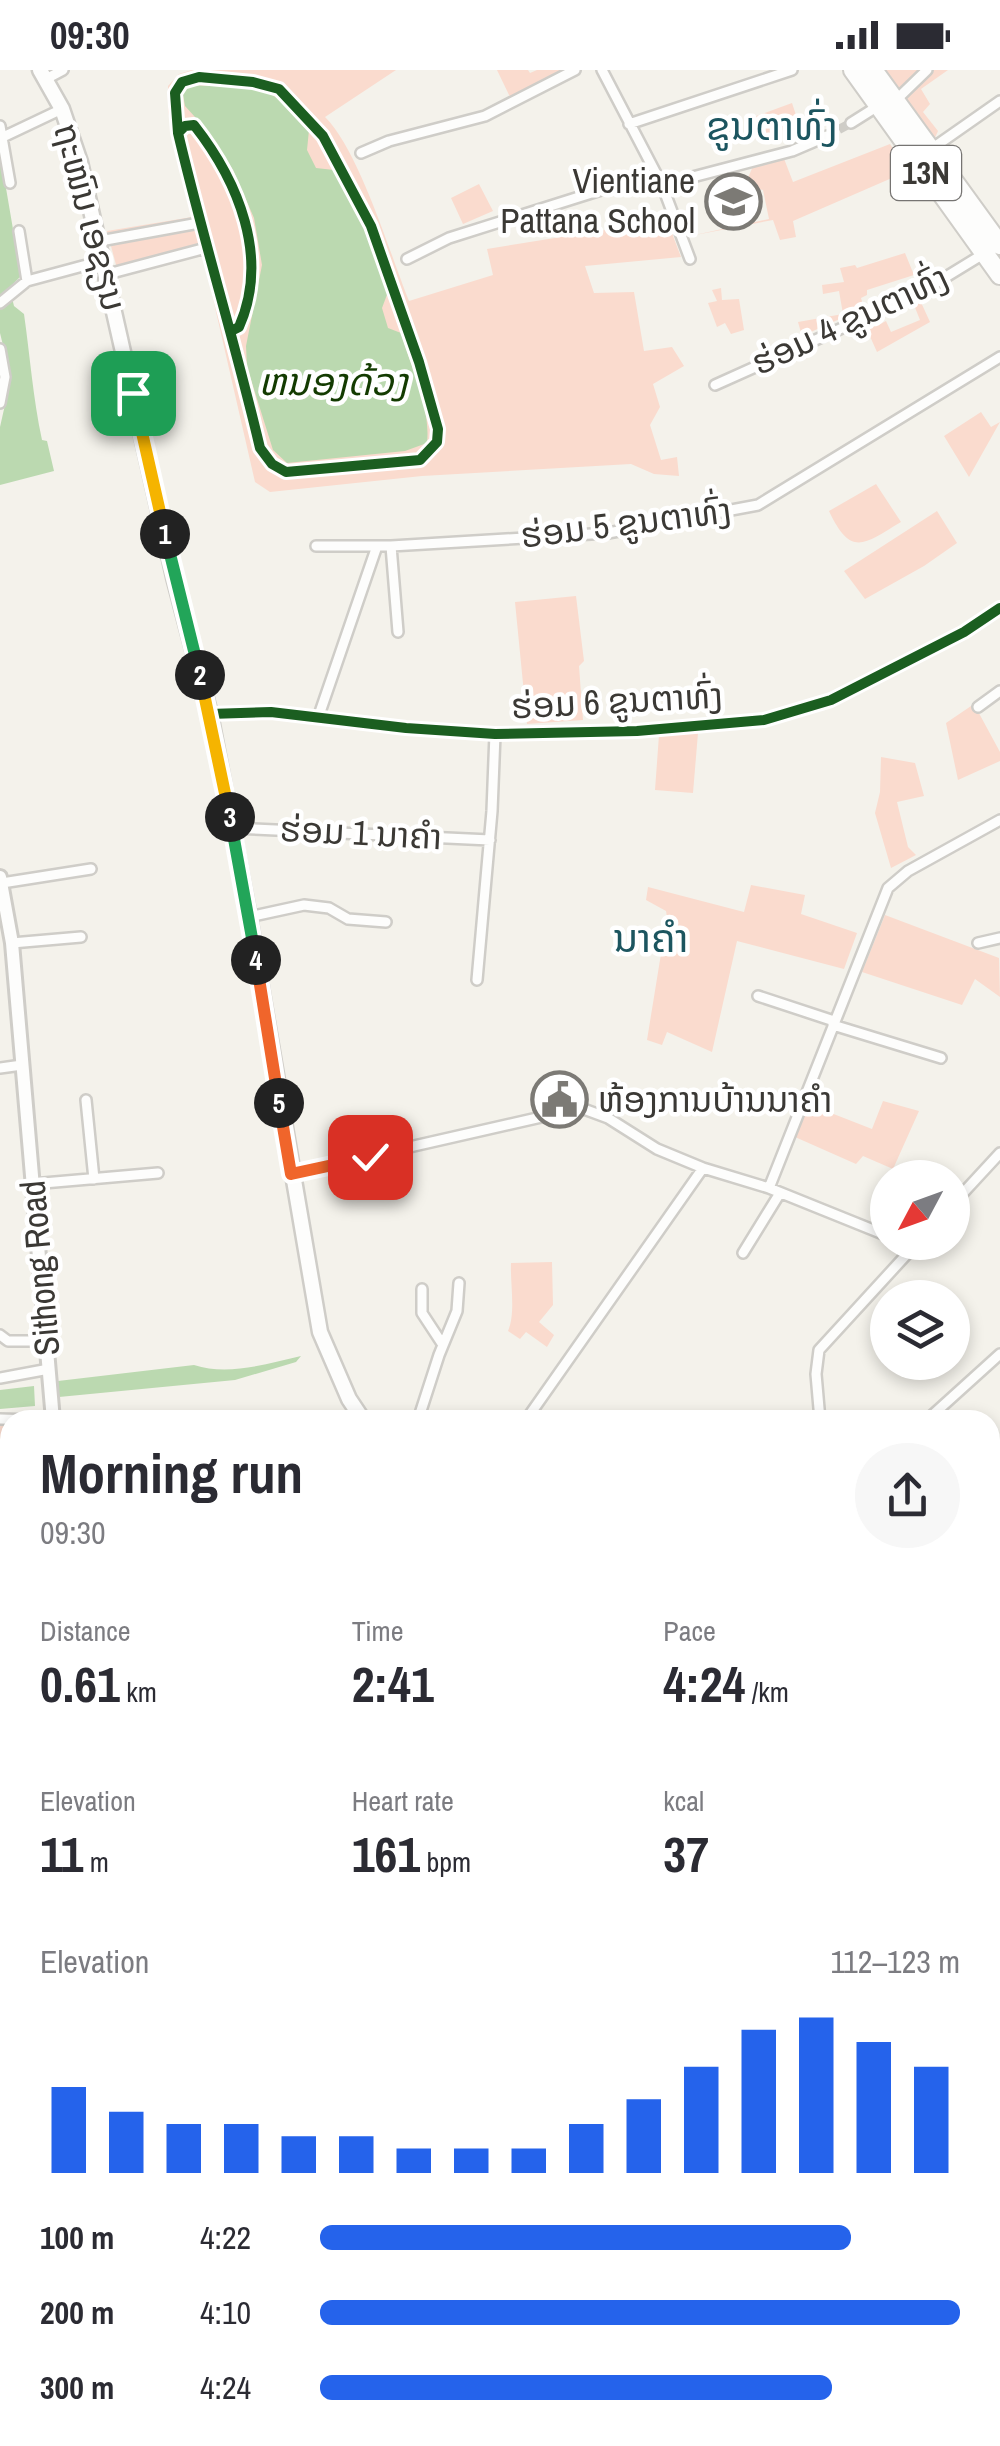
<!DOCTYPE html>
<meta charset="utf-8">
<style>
:root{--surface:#fff;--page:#f7f7f7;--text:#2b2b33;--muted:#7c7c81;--accent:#2563eb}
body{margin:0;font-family:"Archivo Narrow","Noto Sans Lao",sans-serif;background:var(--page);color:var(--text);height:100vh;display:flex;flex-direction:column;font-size:38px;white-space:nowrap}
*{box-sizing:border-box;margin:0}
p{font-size:32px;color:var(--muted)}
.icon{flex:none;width:55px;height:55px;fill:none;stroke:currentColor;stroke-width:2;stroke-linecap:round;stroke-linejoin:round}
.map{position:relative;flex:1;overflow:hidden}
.drawer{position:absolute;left:0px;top:1340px;width:1000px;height:1038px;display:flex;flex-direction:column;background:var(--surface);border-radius:30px 30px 0 0;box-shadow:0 5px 15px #0003}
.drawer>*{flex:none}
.needle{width:65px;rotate:229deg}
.tools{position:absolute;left:870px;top:1090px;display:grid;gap:20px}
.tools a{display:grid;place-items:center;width:100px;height:100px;border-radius:50%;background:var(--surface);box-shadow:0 5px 15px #0003;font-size:50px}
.pin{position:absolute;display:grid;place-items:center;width:85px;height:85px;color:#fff;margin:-42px;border-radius:20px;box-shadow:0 5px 15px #0006}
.km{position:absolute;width:50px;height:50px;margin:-25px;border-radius:50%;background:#222;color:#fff;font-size:28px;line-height:50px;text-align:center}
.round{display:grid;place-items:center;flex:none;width:105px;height:105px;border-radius:52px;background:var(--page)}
.overview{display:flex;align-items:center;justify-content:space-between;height:170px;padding:0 40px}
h1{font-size:55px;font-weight:800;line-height:75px}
.metrics{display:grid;grid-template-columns:repeat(3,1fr);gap:15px;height:170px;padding:10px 40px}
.metrics div{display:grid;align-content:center}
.metrics b{font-size:50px;font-weight:800}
.metrics small{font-size:28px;font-weight:400}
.metrics p{font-size:28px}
.chart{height:280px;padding:20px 40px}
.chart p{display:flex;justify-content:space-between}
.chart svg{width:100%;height:180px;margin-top:10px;stroke:var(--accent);stroke-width:6}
ul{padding:0 40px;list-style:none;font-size:32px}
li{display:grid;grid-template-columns:160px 120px 1fr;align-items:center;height:75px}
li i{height:25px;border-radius:12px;background:var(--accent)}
.status{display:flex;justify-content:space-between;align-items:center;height:70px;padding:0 50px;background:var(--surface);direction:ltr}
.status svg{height:28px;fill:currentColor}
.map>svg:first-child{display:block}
.green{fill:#fadbce}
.water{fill:#bbd9b0}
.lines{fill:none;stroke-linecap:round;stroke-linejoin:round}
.street-tunnel{stroke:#cfcdc7;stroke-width:9;stroke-dasharray:9 4.5;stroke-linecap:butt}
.street-casing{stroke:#cfcdc8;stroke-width:14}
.secondary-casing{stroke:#cfcdc8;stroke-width:18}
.primary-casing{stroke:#cfcdc8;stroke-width:19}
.highway-casing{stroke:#cfcdc8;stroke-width:22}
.street{stroke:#fdfdfc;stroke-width:9}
.secondary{stroke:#fdfdfc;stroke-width:12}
.primary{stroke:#fdfdfc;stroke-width:14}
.highway{stroke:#fdfdfc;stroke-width:18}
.cycleway-casing{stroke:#fff;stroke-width:16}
.cycleway{stroke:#1b5e20;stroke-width:10}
.split-1-casing{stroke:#fff;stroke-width:20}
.split-2-casing{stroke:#fff;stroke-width:20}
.split-3-casing{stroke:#fff;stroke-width:20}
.split-4-casing{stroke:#fff;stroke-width:20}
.split-5-casing{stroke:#fff;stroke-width:20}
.split-6-casing{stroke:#fff;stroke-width:20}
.split-1{stroke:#f5b400;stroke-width:12}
.split-2{stroke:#22a559;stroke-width:12}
.split-3{stroke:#f5b400;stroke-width:12}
.split-4{stroke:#22a559;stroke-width:12}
.split-5{stroke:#f0652b;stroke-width:12}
.split-6{stroke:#f0652b;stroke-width:12}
.labels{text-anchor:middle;stroke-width:9;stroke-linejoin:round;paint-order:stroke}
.shield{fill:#fff;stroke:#767472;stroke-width:2.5}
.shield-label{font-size:32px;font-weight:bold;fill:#3b3935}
.poi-label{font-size:35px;fill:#3b3935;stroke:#fff;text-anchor:end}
.street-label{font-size:35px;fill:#3b3935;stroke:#fff}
.water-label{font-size:38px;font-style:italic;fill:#133b01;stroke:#fff}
.quarter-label{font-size:40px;fill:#1c555f;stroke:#fff}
</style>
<div class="status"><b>09:30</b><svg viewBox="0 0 49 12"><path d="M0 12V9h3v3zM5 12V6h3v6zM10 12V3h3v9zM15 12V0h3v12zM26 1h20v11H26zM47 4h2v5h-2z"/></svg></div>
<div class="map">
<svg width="1000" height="2376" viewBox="0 0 1000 2376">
<rect width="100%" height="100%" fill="#f4f2eb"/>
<path class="green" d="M192 0H396L325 47C359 80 390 184 409 231L493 205 487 179 667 150 681 187 585 196 594 223 634 222 644 281 672 277 684 296 653 314 660 337 650 355 661 390 677 387 679 406 654 404 631 394 422 406 270 422 255 412 203 185 119 206 107 161 192 147 168 41V16L179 4Z
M497 0H528L530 3 537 0H566L511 29Z
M885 0H948L921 19 930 34 923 42 938 61 934 70Z
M792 33 799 54 756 70 748 49Z
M890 74 908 101 793 151 796 167 780 170 773 150 690 166 769 149 763 120 751 117 747 110 754 94 783 86 793 112Z
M479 114 493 141 463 154 451 128Z
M905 183 914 205 867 220V225L861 228 864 238 802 266 798 252 843 244 839 221 823 224 822 215 844 212 840 198 855 195 857 198Z
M721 218 722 230 739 229 744 260 731 264 725 253 717 257 708 233 717 231 712 220Z
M919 228 930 252 877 282 864 253 875 248 878 255 886 251 891 262 920 250 912 230Z
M981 342 991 357 1000 352 969 407 944 366Z
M876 414 901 452C864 474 851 488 829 441Z
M937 441 957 473 924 496 865 529 844 501Z
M576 526 584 591 579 596 583 650 527 654 515 532Z
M974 634 1000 682V691L958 710 946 653Z
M698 663 693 723 655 720 659 665Z
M881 687 915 693 924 726 897 732 908 777 916 785 891 798 875 743 880 722Z
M751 815 805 825 801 844 857 863 844 899 737 871 712 982 667 962 662 975 647 970 667 847 666 841 646 830 648 817 744 842Z
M885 845 999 888 1000 927 975 909 962 935 862 902Z
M883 1031 919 1041 893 1099 863 1086 856 1094 795 1067 808 1034 872 1059Z
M552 1192 553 1235 539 1252 554 1265 547 1277 526 1262 520 1269 508 1261C516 1243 510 1213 511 1193Z
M10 1355V1442L0 1444V1356Z
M289 2368H563L581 2376H288Z"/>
<path class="water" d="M188 15 262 18 281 31 309 60 307 80 316 98 334 100 364 157 388 222 382 238 388 258 401 263C411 297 431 338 427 373L405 381 287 393 273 380 247 297 246 276 262 195 254 148 233 100 205 58 185 36 182 20Z
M0 83 21 206 0 227Z
M12 228 14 236 24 244C30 286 33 328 42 370L47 371 54 401 0 415V357L11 308 0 263V238Z
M301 1286 296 1292 235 1310 59 1327 58 1311 194 1295C228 1306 266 1294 301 1286Z
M34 1316 35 1336 0 1339V1320Z"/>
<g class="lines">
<path class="street-tunnel" d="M827 66 851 53"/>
<defs>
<path id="street" d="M602 0 662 115 690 189
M46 9 63 0
M895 31 927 0
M851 53 878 36
M629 54 792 0
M0 56 10 113
M178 63 175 23 182 12 199 7 253 12 279 19 323 66 371 156 419 292 438 359 437 372 420 390 286 402 272 394 260 378C235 272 203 169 178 63L185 56 194 55C238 111 270 187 239 257L233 260
M3 67 62 39
M930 80 1000 31
M361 83 389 71 485 46 575 0
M662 115 792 81 827 66
M19 161 27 211
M100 171 199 153
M407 189 449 168 655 103
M108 204 206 178
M0 233 27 211 105 190
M0 279 5 307 0 333
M715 315 918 224 985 183
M316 476H391L608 463 758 435 1000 287
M391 476 398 562
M978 637 1000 621
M210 644 271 642 406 658 495 664 637 661 764 650 831 630 964 562 1000 538
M318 648 377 476
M233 758 490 770
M2 813 91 799
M249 847 304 835 329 838 348 849 386 852
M12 873 81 867
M978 873 1000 868
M477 910 492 741 495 664
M758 926 834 951
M833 955 941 988
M0 998 22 995
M86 1030 94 1109
M291 1104 581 1038 608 1048 657 1079 703 1098 769 1118 888 1166
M32 1114 158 1103
M769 1118 888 818 908 801 1000 750
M952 1135 1000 1083
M743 1183 780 1123
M422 1219V1243L443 1275
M0 1265 8 1271H46
M0 1308 49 1299
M0 1349 35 1350
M418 1350 439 1285 457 1241 459 1213
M526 1350 703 1098
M820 1350 816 1304 819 1280 918 1172
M927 1350 1000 1284
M990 1460 1000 1461
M1000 1622V1633
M0 1661 10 1658
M990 1804 1000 1819
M748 2368 751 2376
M173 2376V2368"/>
<path id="secondary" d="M0 807 12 873 53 1350
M0 2027 10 2025
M72 2376V2368"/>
<path id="primary" d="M40 0 62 39 80 92 174 507 210 644 249 847 320 1262 349 1329 363 1350
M990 1921 1000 1930"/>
<path id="highway" d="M853 0 1000 205
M873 0 1000 175"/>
</defs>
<use href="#street" class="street-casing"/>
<use href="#secondary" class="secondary-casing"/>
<use href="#primary" class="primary-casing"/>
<use href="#highway" class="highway-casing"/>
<use href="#street" class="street"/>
<use href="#secondary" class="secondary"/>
<use href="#primary" class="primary"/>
<use href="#highway" class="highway"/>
<defs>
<path id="cycleway" d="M178 63 175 23 182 12 199 7 253 12 279 19 323 66 371 156 419 292 438 359 437 372 420 390 286 402 272 394 260 378C235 272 203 169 178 63L185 56 194 55C238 111 270 187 239 257L233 260
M210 644 271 642 406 658 495 664 637 661 764 650 831 630 964 562 1000 538"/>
</defs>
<use href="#cycleway" class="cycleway-casing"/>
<use href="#cycleway" class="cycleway"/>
</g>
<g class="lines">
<defs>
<path id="split-1" d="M133 323 165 464"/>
<path id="split-2" d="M165 464 200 605"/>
<path id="split-3" d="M200 605 230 747"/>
<path id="split-4" d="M230 747 256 890"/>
<path id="split-5" d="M256 890 279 1033"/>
<path id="split-6" d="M279 1033 291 1104 370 1087"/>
</defs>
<use href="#split-1" class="split-1-casing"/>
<use href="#split-2" class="split-2-casing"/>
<use href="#split-3" class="split-3-casing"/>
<use href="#split-4" class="split-4-casing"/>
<use href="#split-5" class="split-5-casing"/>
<use href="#split-6" class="split-6-casing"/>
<use href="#split-1" class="split-1"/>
<use href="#split-2" class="split-2"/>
<use href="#split-3" class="split-3"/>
<use href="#split-4" class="split-4"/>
<use href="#split-5" class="split-5"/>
<use href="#split-6" class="split-6"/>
</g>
<defs>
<symbol id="school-ring" viewBox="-11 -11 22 22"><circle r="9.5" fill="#fff" stroke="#7c7a75" stroke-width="1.5"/><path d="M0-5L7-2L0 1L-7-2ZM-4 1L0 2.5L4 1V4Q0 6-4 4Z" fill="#7c7a75"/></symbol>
<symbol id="civic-ring" viewBox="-11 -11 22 22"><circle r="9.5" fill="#fff" stroke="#7c7a75" stroke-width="1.5"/><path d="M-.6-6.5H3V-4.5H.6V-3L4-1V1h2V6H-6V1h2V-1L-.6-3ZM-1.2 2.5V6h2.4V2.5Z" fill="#7c7a75"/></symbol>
</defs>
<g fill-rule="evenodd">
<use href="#school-ring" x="702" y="100" width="63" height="63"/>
<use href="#civic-ring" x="528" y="998" width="63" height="63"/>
</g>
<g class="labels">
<rect class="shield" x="891" y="76" width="70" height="54" rx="8"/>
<g class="shield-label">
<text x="926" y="114">13N</text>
</g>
<g class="poi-label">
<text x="695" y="123">Vientiane<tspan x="695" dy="40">Pattana School</tspan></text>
<text x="598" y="1042" text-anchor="start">ຫ້ອງການບ້ານນາຄໍາ</text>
</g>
<g class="street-label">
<text transform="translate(90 147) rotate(75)" y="12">ຖະໜົນ ເອຊຽນ</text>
<text transform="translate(850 250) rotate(-25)" y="12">ຮ່ອມ 4 ຂູນຕາທົ່ງ</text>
<text transform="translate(626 453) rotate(-7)" y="12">ຮ່ອມ 5 ຂູນຕາທົ່ງ</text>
<text transform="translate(617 631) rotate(-3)" y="12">ຮ່ອມ 6 ຂູນຕາທົ່ງ</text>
<text transform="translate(361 763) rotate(3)" y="12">ຮ່ອມ 1 ນາຄຳ</text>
<text transform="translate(40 1198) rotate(-95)" y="12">Sithong Road</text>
</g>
<g class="water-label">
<text x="333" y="325">ຫນອງດ້ວງ</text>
</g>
<g class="quarter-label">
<text x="772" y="70">ຂູນຕາທົ່ງ</text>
<text x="651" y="882">ນາຄຳ</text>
</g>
</g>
</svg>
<div class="tools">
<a><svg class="needle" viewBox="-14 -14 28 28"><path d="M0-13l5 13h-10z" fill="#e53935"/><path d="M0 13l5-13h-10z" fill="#7c7c81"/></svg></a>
<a><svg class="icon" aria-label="layers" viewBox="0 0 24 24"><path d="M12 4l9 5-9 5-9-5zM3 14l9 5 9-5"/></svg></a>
</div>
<div class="pin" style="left:133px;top:323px;background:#1e9e55"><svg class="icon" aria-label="arrive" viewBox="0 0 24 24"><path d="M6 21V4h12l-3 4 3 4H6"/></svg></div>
<div class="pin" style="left:370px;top:1087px;background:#d93025"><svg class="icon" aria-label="check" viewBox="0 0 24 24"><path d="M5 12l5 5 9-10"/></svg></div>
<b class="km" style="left:165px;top:464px">1</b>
<b class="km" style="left:200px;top:605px">2</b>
<b class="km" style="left:230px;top:747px">3</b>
<b class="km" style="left:256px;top:890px">4</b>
<b class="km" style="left:279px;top:1033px">5</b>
<section class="drawer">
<div class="overview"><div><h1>Morning run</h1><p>09:30</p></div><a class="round"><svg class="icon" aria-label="share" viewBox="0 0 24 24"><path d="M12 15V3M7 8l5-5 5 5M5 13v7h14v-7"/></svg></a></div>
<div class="metrics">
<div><p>Distance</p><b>0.61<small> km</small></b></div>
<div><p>Time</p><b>2:41</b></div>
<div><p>Pace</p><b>4:24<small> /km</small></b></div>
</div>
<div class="metrics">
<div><p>Elevation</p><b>11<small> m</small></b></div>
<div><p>Heart rate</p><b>161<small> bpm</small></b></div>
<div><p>kcal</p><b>37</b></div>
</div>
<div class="chart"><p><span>Elevation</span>112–123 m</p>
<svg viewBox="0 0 160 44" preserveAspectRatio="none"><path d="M5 44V23M15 44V29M25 44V32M35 44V32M45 44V35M55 44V35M65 44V38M75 44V38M85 44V38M95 44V32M105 44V26M115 44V18M125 44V9M135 44V6M145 44V12M155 44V18"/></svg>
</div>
<ul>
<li><b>100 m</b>4:22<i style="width:83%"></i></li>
<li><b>200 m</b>4:10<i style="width:100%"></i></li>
<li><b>300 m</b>4:24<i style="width:80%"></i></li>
</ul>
</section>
</div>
